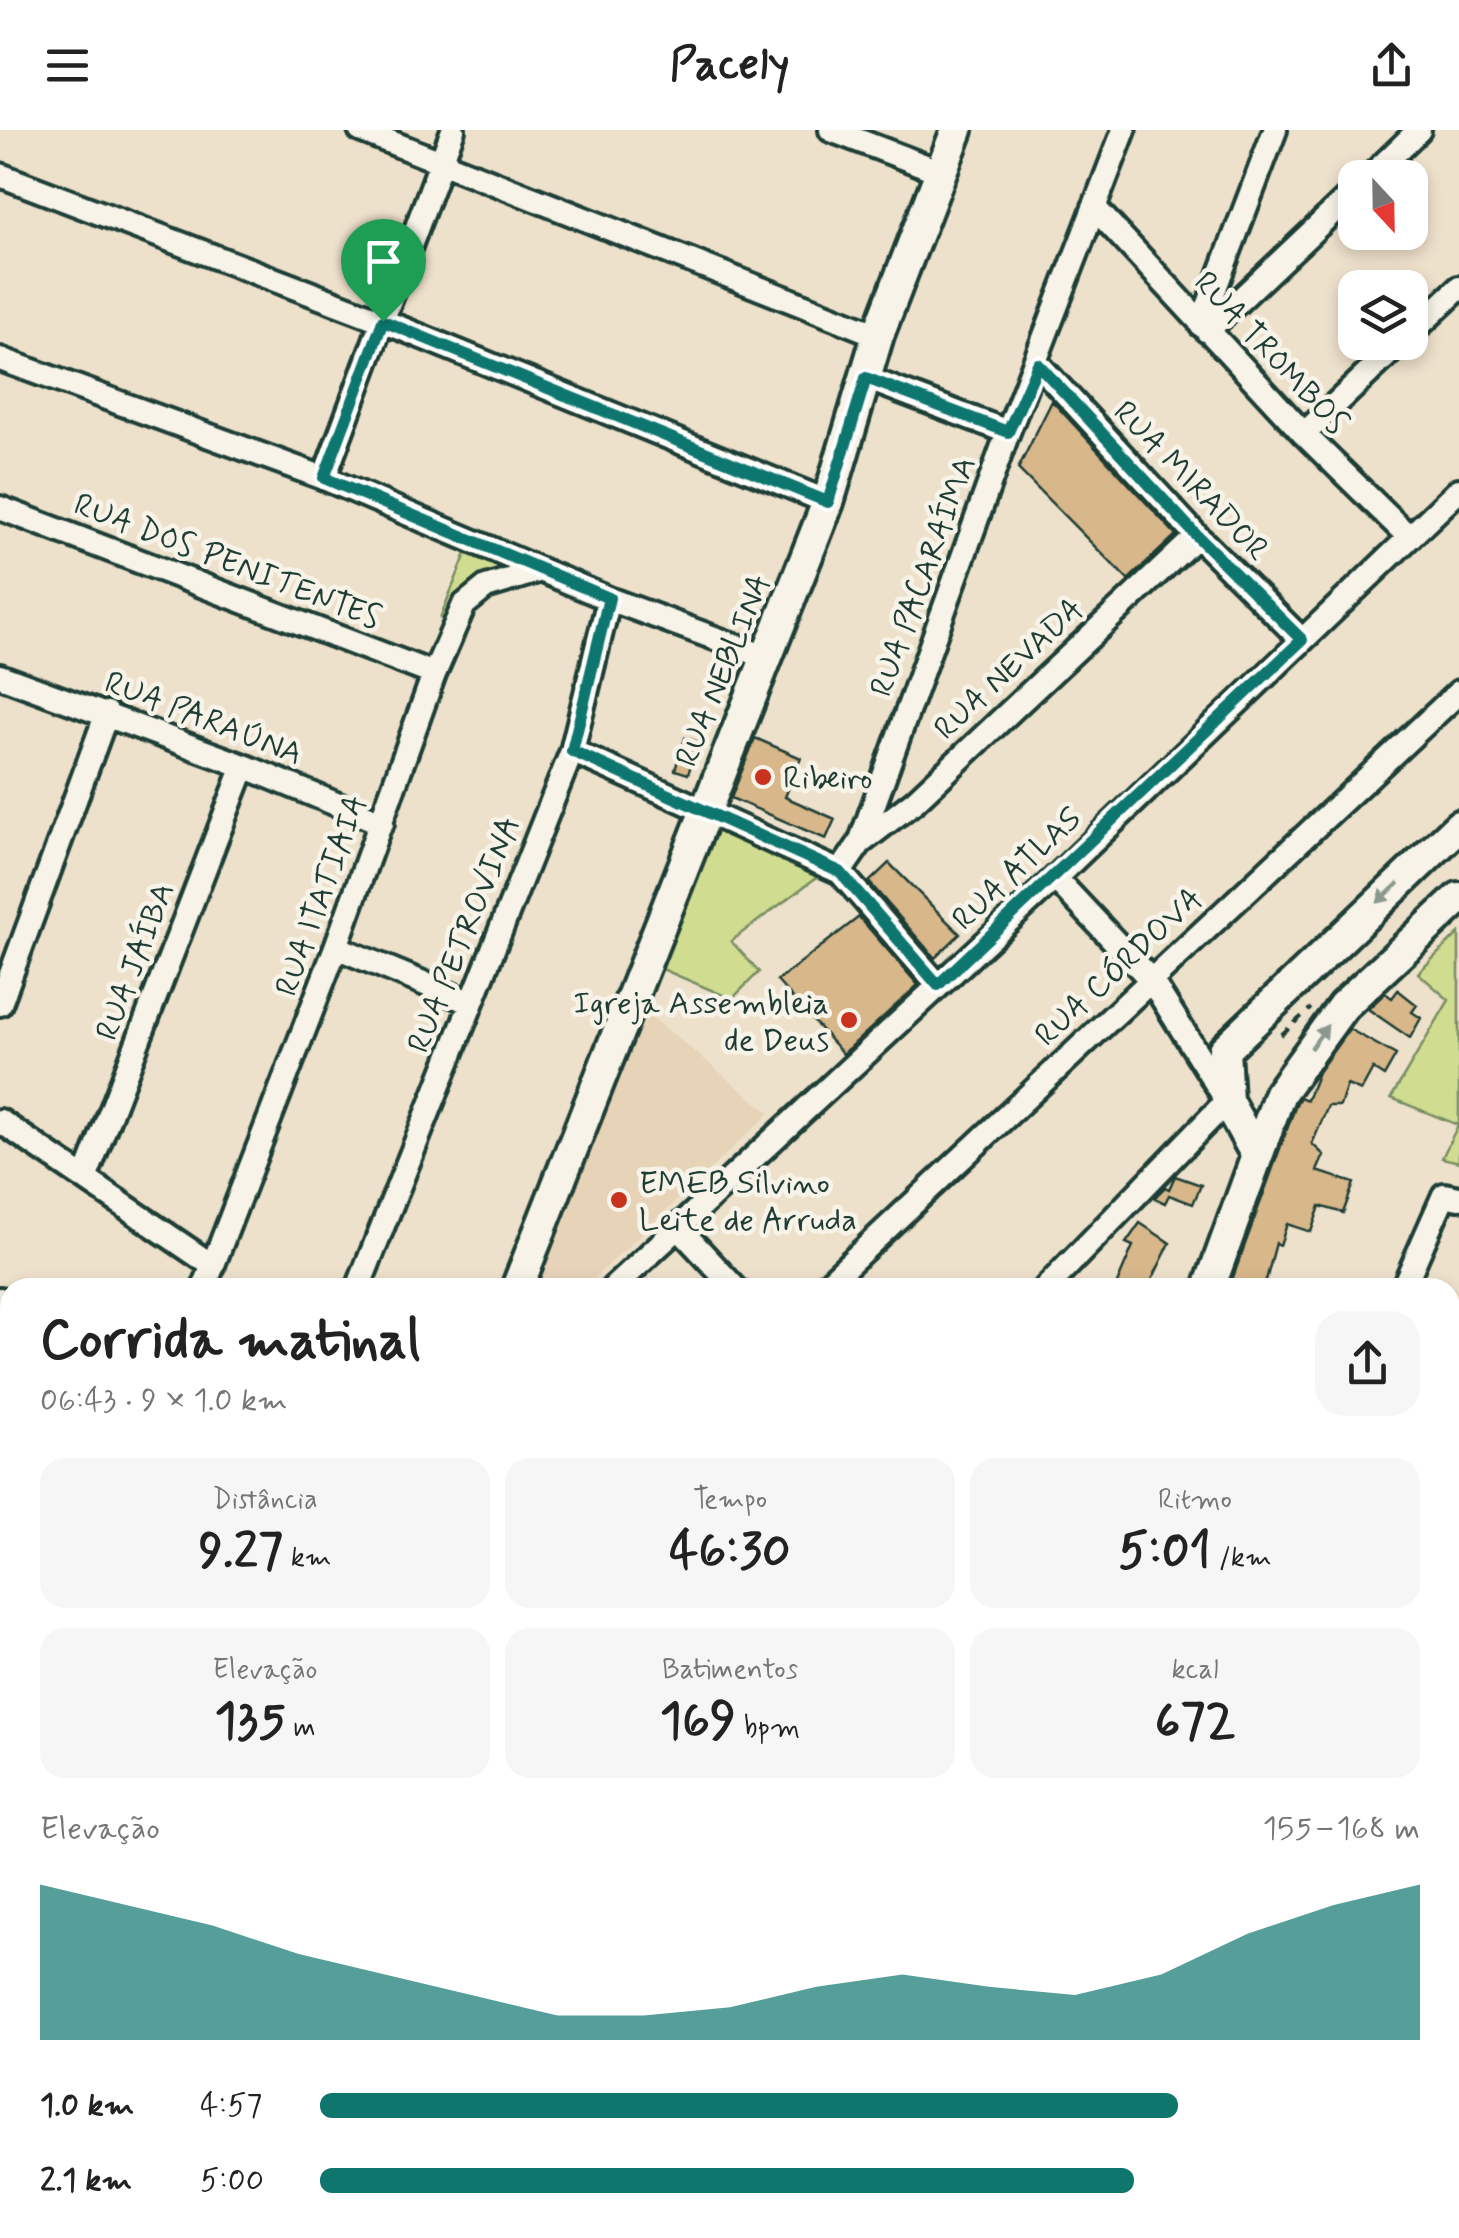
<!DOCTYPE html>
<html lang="pt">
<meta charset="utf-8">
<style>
:root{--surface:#fff;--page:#f6f6f6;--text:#222;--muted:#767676;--accent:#0f766e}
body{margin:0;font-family:Mynerve,sans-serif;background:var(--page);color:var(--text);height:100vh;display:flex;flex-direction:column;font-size:38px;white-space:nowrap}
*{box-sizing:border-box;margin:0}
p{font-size:32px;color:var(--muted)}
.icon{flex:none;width:55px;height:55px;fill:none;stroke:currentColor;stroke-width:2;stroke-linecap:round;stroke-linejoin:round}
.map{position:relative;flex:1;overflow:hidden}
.panel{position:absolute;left:0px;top:1148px;width:1460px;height:962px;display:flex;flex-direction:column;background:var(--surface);border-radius:30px 30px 0 0;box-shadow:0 5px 15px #0003}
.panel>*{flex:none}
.needle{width:65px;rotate:158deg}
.tools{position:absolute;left:1338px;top:30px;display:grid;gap:20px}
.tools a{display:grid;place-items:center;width:90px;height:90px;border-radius:20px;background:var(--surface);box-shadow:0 5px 15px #0003;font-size:50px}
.pin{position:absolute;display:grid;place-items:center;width:85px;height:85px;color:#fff;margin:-102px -42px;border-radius:50% 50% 50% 0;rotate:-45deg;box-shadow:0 0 10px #0007}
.pin .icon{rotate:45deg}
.round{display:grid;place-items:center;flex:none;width:105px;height:105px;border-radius:30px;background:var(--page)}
.headline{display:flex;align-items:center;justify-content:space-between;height:170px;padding:0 40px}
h1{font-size:55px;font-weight:700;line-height:75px}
.stats{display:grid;grid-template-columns:repeat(3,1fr);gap:15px;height:170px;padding:10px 40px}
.stats div{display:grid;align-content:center;border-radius:25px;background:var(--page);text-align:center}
.stats b{font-size:50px;font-weight:700}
.stats small{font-size:28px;font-weight:400}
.stats p{font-size:28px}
.chart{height:280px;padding:20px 40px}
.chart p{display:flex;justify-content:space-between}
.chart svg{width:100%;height:180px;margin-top:10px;fill:var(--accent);opacity:.7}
ul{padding:0 40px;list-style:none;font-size:32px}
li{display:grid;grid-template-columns:160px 120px 1fr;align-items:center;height:75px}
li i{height:25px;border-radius:12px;background:var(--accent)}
header{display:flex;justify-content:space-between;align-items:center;height:130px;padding:0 40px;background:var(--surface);font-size:45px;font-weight:700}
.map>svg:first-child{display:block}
.built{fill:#e7d4b8}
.green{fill:#d0dd90;stroke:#788d62;stroke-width:2.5}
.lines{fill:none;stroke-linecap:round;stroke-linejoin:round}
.stream{stroke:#5a8e9c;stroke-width:5}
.building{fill:#d8b78a;stroke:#1f3d34;stroke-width:2.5}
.street-casing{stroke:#1f3d34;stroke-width:30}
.secondary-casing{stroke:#1f3d34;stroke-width:38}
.path{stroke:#1f3d34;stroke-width:4;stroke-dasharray:10 8;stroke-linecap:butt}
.street{stroke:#f7f3e8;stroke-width:22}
.secondary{stroke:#f7f3e8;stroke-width:30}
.oneway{fill:#8b988e}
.route-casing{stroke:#fff;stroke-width:20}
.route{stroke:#0f766e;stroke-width:12}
.poi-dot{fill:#c8321e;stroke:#f7f3e8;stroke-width:4}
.labels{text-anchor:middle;stroke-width:9;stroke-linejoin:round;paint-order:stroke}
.street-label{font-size:32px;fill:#1f3d34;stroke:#f7f3e8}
.poi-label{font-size:32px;fill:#1f3d34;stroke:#f7f3e8;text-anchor:start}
</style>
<header><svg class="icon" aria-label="menu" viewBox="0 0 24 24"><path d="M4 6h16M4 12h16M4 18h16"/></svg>Pacely<svg class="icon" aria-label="share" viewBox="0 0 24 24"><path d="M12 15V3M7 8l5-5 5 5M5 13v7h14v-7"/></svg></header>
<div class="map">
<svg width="1459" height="2108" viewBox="0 0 1459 2108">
<rect width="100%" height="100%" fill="#eee1cc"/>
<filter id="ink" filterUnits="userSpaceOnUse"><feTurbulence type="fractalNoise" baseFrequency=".01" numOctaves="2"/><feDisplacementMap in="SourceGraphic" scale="20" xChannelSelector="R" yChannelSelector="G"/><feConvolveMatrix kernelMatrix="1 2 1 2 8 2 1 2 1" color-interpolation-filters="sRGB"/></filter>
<g filter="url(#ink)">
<path class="built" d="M635 873 770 983 585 1157 527 1158Z
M1450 1480 1459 1482V1577L1450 1574Z"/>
<path class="green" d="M467 421 521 441 449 492 440 488Z
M707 694 821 744 731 811 759 842 732 869 648 833Z
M1459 803V1032L1442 1028 1458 995 1391 968 1449 870 1418 843Z
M0 1682 10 1691V1786L0 1776Z
M478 2100H676L685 2105 484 2108Z"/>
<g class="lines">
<path class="stream" d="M0 1727 10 1735
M546 2100 549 2108"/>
</g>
<path class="building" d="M1052 271 1176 405 1128 450 1018 339Z
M685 608 699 612 688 644 675 640Z
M755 608 801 628 785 667 835 689 826 709 731 668Z
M889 733 960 804 935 828 869 752Z
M859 787 918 855 843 924 777 851Z
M1398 860 1417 875 1412 882 1421 888 1410 908 1368 879 1385 863 1392 868Z
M1349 899 1396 925 1384 946 1373 939 1361 961 1347 955 1340 976H1328L1312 1014 1324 1025 1317 1041 1354 1053 1343 1083 1320 1076 1311 1102 1287 1094 1280 1115 1276 1113 1264 1158H1229L1297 972 1300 967 1307 970 1318 942Z
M1175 1046 1201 1055 1193 1074 1169 1065 1165 1073 1154 1068 1165 1057 1169 1059Z
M1140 1093 1170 1113 1148 1158H1115L1133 1116 1126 1113Z"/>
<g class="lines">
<defs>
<path id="street" d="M360 0 878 205
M831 0 941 42
M0 45 383 191 828 372
M1369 48 1419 0
M1094 77 1304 304 1408 406
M1201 195 1275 0
M1207 201 1355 61
M1410 204 1459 158
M0 229 324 348 609 469 766 527
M1038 234 1197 406 1302 510
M866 248 1008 302
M1304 304 1401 212
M324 348 453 0
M0 378 434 544
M0 546 244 636 382 693
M572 621 840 742 938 855
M860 713 915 671 1197 406
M840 742 860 713 1008 302 1124 0
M336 817 469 872
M0 874 107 583
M0 991 213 1136
M85 1049 244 636
M677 1096 735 1158
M204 1158 336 817 434 544 464 475 486 457 541 440
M358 1158 572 621 609 469
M613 1158 1055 748 1459 360
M823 1158 1459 562
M1046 1158 1227 971 1151 850 1055 748
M1403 1158 1444 1065 1459 1068
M0 1349 10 1356
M1450 1392 1459 1369
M1450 1606 1459 1609
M0 1671 10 1680
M1450 1709 1459 1689
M0 1802 10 1811
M1450 1814 1459 1820
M0 1924 10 1913
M1450 2003 1459 2006
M146 2100 153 2108
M370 2100 382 2108
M721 2100 732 2108
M1190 2100 1220 2108
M1084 2108 1087 2100
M1349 2108 1355 2100"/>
<path id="secondary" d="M1255 1022 1227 971 1224 920 1459 696
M517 1158 828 372 878 205 957 0
M1209 1158 1280 963 1343 876 1459 768
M0 1173 10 1180
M0 2068 10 2060
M42 2108 53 2100
M866 2108 868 2100"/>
</defs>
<use href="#street" class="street-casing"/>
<use href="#secondary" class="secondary-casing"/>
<path class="path" d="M1281 905 1311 878"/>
<use href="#street" class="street"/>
<use href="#secondary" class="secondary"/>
</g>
<defs><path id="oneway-solid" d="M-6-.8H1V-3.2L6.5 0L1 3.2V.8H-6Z" transform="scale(2.5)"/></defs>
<g class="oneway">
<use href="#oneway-solid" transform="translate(1388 763) rotate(137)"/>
<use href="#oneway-solid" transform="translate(1319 907) rotate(-54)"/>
</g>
</g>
<g class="lines" filter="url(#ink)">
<defs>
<path id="route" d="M383 191 828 372 866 248 1008 302 1038 234 1197 406 1302 510 938 855 840 742 572 621 609 468 324 348Z"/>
</defs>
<use href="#route" class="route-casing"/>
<use href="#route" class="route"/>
</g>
<g class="poi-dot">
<circle cx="763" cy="647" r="10"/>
<circle cx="849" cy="890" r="10"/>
<circle cx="619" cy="1070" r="10"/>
</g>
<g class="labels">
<g class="street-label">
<text transform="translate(1272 222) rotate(47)" y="11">RUA TROMBOS</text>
<text transform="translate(1192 350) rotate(46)" y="11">RUA MIRADOR</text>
<text transform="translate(228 430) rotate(21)" y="11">RUA DOS PENITENTES</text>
<text transform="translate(922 446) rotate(-70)" y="11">RUA PACARAÍMA</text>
<text transform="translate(1008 538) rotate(-43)" y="11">RUA NEVADA</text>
<text transform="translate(722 540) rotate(-68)" y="11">RUA NEBLINA</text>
<text transform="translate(204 587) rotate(21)" y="11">RUA PARAÚNA</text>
<text transform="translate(1016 738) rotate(-43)" y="11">RUA ATLAS</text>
<text transform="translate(320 765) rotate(-70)" y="11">RUA ITATIAIA</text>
<text transform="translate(463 804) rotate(-68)" y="11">RUA PETROVINA</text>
<text transform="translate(134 831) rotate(-69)" y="11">RUA JAÍBA</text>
<text transform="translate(1118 836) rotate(-43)" y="11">RUA CÓRDOVA</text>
</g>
<g class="poi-label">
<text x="783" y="658">Ribeiro</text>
<text x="829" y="883" text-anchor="end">Igreja Assembleia<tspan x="829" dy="37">de Deus</tspan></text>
<text x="639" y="1063">EMEB Silvino<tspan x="639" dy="37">Leite de Arruda</tspan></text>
</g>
</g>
</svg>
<div class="tools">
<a><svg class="needle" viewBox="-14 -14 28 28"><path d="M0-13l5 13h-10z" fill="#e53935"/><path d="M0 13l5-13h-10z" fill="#767676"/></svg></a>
<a><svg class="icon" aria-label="layers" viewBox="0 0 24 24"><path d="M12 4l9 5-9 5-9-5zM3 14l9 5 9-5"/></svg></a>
</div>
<div class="pin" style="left:383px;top:191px;background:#1e9e55"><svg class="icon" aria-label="arrive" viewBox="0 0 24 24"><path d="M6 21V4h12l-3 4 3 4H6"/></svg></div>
<section class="panel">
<div class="headline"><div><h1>Corrida matinal</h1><p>06:43 · 9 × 1.0 km</p></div><a class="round"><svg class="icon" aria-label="share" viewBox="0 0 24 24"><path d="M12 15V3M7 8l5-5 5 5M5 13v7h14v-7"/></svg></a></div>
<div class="stats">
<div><p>Distância</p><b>9.27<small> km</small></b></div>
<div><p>Tempo</p><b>46:30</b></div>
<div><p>Ritmo</p><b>5:01<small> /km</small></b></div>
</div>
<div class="stats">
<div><p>Elevação</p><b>135<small> m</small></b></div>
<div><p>Batimentos</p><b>169<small> bpm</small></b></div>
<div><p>kcal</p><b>672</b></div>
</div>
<div class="chart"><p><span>Elevação</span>155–168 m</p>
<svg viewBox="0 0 160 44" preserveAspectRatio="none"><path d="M0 44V6L10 11L20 16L30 23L40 28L50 33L60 38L70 38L80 36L90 31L100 28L110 31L120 33L130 28L140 18L150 11L160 6V44z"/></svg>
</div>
<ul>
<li><b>1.0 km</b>4:57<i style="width:78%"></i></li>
<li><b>2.1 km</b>5:00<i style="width:74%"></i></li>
</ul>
</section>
</div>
